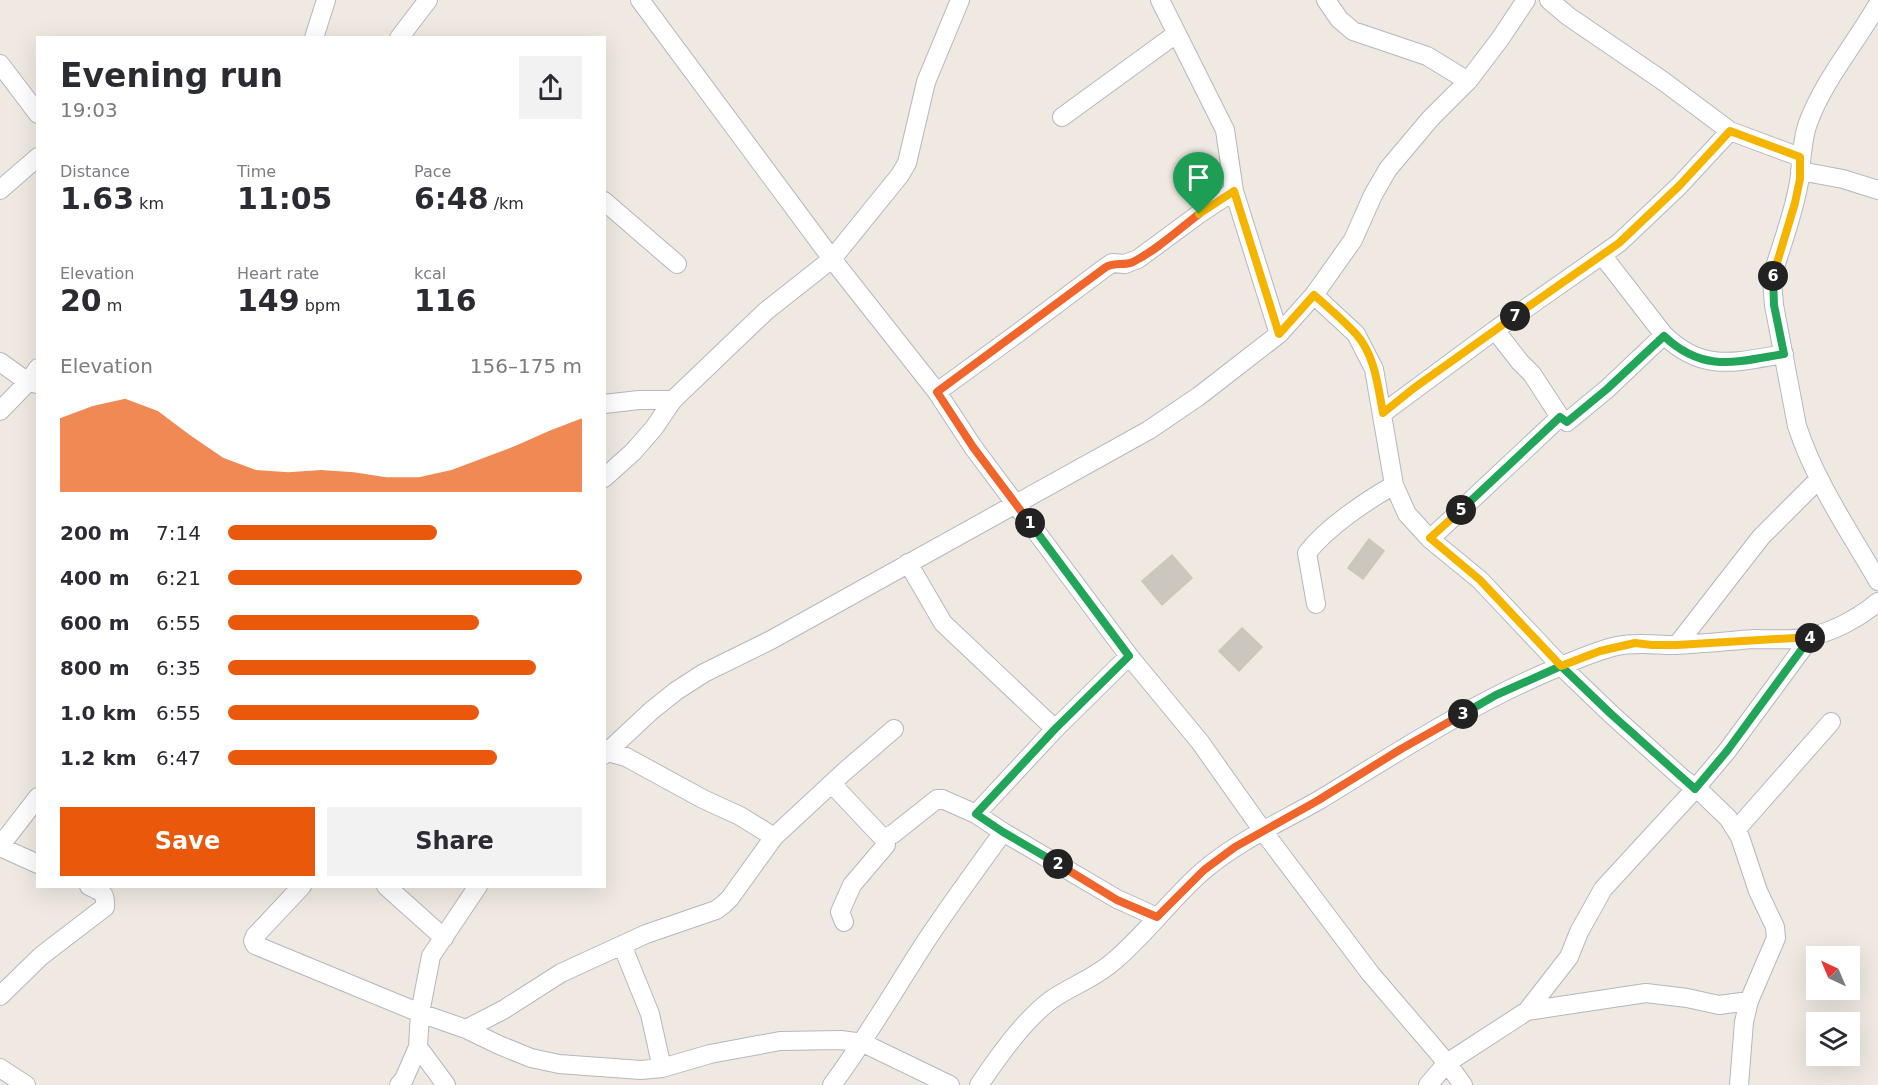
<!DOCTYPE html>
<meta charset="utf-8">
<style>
:root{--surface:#fff;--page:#f2f2f3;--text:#2b2b33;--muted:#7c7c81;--accent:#ea580c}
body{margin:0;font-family:"DejaVu Sans",sans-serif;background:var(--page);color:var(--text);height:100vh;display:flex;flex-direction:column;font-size:22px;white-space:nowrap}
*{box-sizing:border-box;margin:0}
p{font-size:20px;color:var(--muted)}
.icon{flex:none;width:33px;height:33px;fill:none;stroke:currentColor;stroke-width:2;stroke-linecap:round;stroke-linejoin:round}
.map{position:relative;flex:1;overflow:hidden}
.sheet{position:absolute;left:36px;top:36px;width:570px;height:852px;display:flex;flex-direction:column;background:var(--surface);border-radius:0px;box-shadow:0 6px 24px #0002}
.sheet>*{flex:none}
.needle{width:39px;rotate:316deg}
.fabs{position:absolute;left:1806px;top:946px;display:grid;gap:12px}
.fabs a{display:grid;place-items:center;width:54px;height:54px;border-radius:0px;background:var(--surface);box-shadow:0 6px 24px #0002;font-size:30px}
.pin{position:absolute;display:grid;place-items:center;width:51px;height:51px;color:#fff;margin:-62px -26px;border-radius:50% 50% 50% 0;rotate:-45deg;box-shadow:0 0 6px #0007}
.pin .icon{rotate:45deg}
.km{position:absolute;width:30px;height:30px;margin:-15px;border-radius:50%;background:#222;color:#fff;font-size:16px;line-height:30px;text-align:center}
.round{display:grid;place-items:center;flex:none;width:63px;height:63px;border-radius:0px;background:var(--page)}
.headline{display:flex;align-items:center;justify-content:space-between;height:102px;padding:0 24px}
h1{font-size:33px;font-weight:700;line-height:45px}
.stats{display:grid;grid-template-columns:repeat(3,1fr);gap:9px;height:102px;padding:6px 24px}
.stats div{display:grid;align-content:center}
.stats b{font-size:30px;font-weight:700}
.stats small{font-size:16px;font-weight:400}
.stats p{font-size:16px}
.chart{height:168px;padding:12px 24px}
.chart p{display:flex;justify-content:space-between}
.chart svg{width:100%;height:108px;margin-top:6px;fill:var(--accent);opacity:.7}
.action{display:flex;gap:12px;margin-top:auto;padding:12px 24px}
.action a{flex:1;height:69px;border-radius:0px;background:var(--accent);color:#fff;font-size:24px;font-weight:700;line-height:69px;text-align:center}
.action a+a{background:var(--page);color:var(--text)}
ul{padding:0 24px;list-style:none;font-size:20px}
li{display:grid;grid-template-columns:96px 72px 1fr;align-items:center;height:45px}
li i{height:15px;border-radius:8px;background:var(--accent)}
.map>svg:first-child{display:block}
.building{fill:#cbc7bf;stroke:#cbc5ba;stroke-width:1.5}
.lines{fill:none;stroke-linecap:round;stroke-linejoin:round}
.minor-casing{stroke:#b4b7c1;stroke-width:20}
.minor{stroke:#fff;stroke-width:18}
.split-1-casing{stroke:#fff;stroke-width:12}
.split-2-casing{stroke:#fff;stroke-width:12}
.split-3-casing{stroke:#fff;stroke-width:12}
.split-4-casing{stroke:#fff;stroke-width:12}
.split-5-casing{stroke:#fff;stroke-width:12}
.split-6-casing{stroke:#fff;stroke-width:12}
.split-7-casing{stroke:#fff;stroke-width:12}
.split-8-casing{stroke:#fff;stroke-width:12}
.split-1{stroke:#f0652b;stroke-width:8}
.split-2{stroke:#22a559;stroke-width:8}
.split-3{stroke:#f0652b;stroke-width:8}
.split-4{stroke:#22a559;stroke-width:8}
.split-5{stroke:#f5b400;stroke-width:8}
.split-6{stroke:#22a559;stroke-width:8}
.split-7{stroke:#f5b400;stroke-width:8}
.split-8{stroke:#f5b400;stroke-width:8}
</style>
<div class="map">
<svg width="1878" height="1085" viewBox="0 0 1878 1085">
<rect width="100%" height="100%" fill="#efe9e1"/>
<path class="building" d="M1369 539 1384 551 1363 579 1348 568Z
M1172 555 1192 578 1162 605 1142 581Z
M1242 628 1262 647 1239 671 1219 651Z"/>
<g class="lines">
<defs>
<path id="minor" d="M640 0 832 259 937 392 973 447 1129 656 1200 742 1263 831 1370 973 1447 1063 1463 1085
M1160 0 1225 130 1234 191 1279 334
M1326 0 1339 19 1353 31 1427 56 1468 81
M1549 0 1568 16 1663 81 1730 131 1800 157
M1878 4C1855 44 1824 80 1808 123 1801 142 1802 162 1799 182 1794 212 1783 241 1774 270L1772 281 1774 305 1797 426C1815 481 1849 531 1878 581
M314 38 326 0
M399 38 428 0
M0 64 38 114
M1062 117 1176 34
M1800 171 1843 179 1878 190
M0 190 38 157
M604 201 677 264
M1602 255 1664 335C1703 373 1736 362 1784 354
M1314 295 1356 334 1374 369 1394 485 1407 514 1430 539 1480 580 1561 666 1611 714 1682 778 1703 794 1728 818 1740 837 1758 891 1775 927 1776 938 1749 1001 1744 1022 1739 1085
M1495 330 1520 362 1532 374 1560 417 1567 422 1607 389 1664 335
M0 362 28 382 37 384
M937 392 1018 333 1106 267 1112 263 1125 264 1138 259 1199 214 1234 191
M604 404 639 400H673
M0 411 28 382 38 368
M1383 413 1495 330 1619 243 1679 186 1730 131
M604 478 633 452 654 428 673 400 721 354 766 311 832 259 900 175 907 163 926 82 960 0
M1430 539 1560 417
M908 563 943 623 1055 729
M1316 604 1307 553C1327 527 1366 501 1394 485
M1677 645 1761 537 1819 479
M604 751 626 757 703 799 740 816 774 837
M604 755 651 711 676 691 704 673 771 640 1149 430 1199 396 1279 334 1314 295 1353 240 1373 195 1388 169 1430 119 1468 81 1500 39 1526 0
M832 784 881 836 885 837
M976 814 1055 729 1129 656
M1736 830 1831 722
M885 837 893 834 937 799H942L976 814 1003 832 1117 899 1157 917
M0 846 38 797
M0 847 38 864
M302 886 255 936 253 941 255 945 420 1013 466 1029 499 1045 531 1058 559 1064 641 1070 662 1068 710 1054 780 1041 841 1040 863 1043 950 1085
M386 886 444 938
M844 922 840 912 852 885 886 845 885 837
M622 945 650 1014 662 1068
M0 996 41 956 105 907C106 892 101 892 89 886
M1527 1011 1646 993 1687 998 1719 1005 1749 1001
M466 1029 503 1010 561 973 646 934 716 910 724 904 730 898 774 837 844 772 894 729
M418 1047 446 1085
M0 1068 26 1085
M399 1085 404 1079 418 1047 420 1013 431 956 478 886
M832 1085C867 1038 896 987 928 938 952 902 978 867 1003 832
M979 1085C998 1057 1024 1020 1051 1000 1071 986 1095 978 1114 961 1146 934 1171 899 1203 871 1238 841 1281 822 1321 799 1396 753 1471 704 1552 670 1573 661 1595 651 1617 646 1636 642 1655 645 1675 645 1701 644 1728 641 1754 639 1772 639 1796 641 1812 636 1835 631 1860 617 1878 602
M1428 1085 1447 1063 1527 1011 1569 957 1579 932 1603 889 1695 789 1727 751 1811 637"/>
</defs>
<use href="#minor" class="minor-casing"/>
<use href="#minor" class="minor"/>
</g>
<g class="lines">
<defs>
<path id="split-1" d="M1030 523 973 447 937 392 1106 267C1115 262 1124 266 1133 262 1157 250 1178 230 1199 214"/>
<path id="split-2" d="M1030 523 1129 656 1055 729 976 814 1003 832 1058 864"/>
<path id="split-3" d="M1058 864 1117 900 1157 917 1204 870 1235 847 1317 801 1401 749 1463 714"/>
<path id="split-4" d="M1463 714 1496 695 1561 666 1611 714 1695 789 1727 751 1810 638"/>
<path id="split-5" d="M1461 510 1430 538 1480 580 1561 666 1600 651 1635 643 1652 645H1677L1811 637 1810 638"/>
<path id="split-6" d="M1461 510 1560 417 1567 422 1607 389 1664 336C1703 373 1736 362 1784 354L1774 305 1773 276"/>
<path id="split-7" d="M1515 316 1619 243 1679 186 1730 131 1800 157V179L1795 203 1773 276"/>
<path id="split-8" d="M1199 214 1234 191 1279 334 1314 295C1328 307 1343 320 1356 334 1375 355 1378 387 1383 413L1414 388 1515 316"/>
</defs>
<use href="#split-1" class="split-1-casing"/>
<use href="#split-2" class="split-2-casing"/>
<use href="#split-3" class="split-3-casing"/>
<use href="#split-4" class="split-4-casing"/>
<use href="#split-5" class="split-5-casing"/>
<use href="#split-6" class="split-6-casing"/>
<use href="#split-7" class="split-7-casing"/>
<use href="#split-8" class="split-8-casing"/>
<use href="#split-1" class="split-1"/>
<use href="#split-2" class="split-2"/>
<use href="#split-3" class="split-3"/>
<use href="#split-4" class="split-4"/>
<use href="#split-5" class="split-5"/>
<use href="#split-6" class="split-6"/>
<use href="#split-7" class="split-7"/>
<use href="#split-8" class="split-8"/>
</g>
</svg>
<div class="fabs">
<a><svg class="needle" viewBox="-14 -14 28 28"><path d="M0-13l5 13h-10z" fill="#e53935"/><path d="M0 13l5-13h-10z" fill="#7c7c81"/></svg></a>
<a><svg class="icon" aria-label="layers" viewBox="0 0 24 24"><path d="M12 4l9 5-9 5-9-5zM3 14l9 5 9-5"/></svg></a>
</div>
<div class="pin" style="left:1199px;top:214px;background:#1e9e55"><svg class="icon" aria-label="arrive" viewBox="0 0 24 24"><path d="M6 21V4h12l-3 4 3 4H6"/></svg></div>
<b class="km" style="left:1030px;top:523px">1</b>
<b class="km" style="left:1058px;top:864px">2</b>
<b class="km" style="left:1463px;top:714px">3</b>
<b class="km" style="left:1810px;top:638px">4</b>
<b class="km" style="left:1461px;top:510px">5</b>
<b class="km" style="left:1773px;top:276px">6</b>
<b class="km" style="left:1515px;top:316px">7</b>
<section class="sheet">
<div class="headline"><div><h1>Evening run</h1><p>19:03</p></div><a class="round"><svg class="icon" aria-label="share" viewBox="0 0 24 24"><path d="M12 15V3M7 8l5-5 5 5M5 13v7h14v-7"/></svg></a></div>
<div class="stats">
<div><p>Distance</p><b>1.63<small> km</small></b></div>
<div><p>Time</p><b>11:05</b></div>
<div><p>Pace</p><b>6:48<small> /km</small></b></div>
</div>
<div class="stats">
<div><p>Elevation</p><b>20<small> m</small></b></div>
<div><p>Heart rate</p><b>149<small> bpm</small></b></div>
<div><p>kcal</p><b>116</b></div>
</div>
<div class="chart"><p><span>Elevation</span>156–175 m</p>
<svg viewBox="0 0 160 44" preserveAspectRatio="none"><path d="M0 44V14L10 9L20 6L30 11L40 21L50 30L60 35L70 36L80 35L90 36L100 38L110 38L120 35L130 30L140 25L150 19L160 14V44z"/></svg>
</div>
<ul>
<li><b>200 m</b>7:14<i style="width:59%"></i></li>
<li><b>400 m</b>6:21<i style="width:100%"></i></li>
<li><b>600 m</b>6:55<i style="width:71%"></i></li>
<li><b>800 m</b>6:35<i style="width:87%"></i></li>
<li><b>1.0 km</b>6:55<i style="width:71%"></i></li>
<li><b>1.2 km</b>6:47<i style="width:76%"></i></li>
</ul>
<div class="action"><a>Save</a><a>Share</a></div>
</section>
</div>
